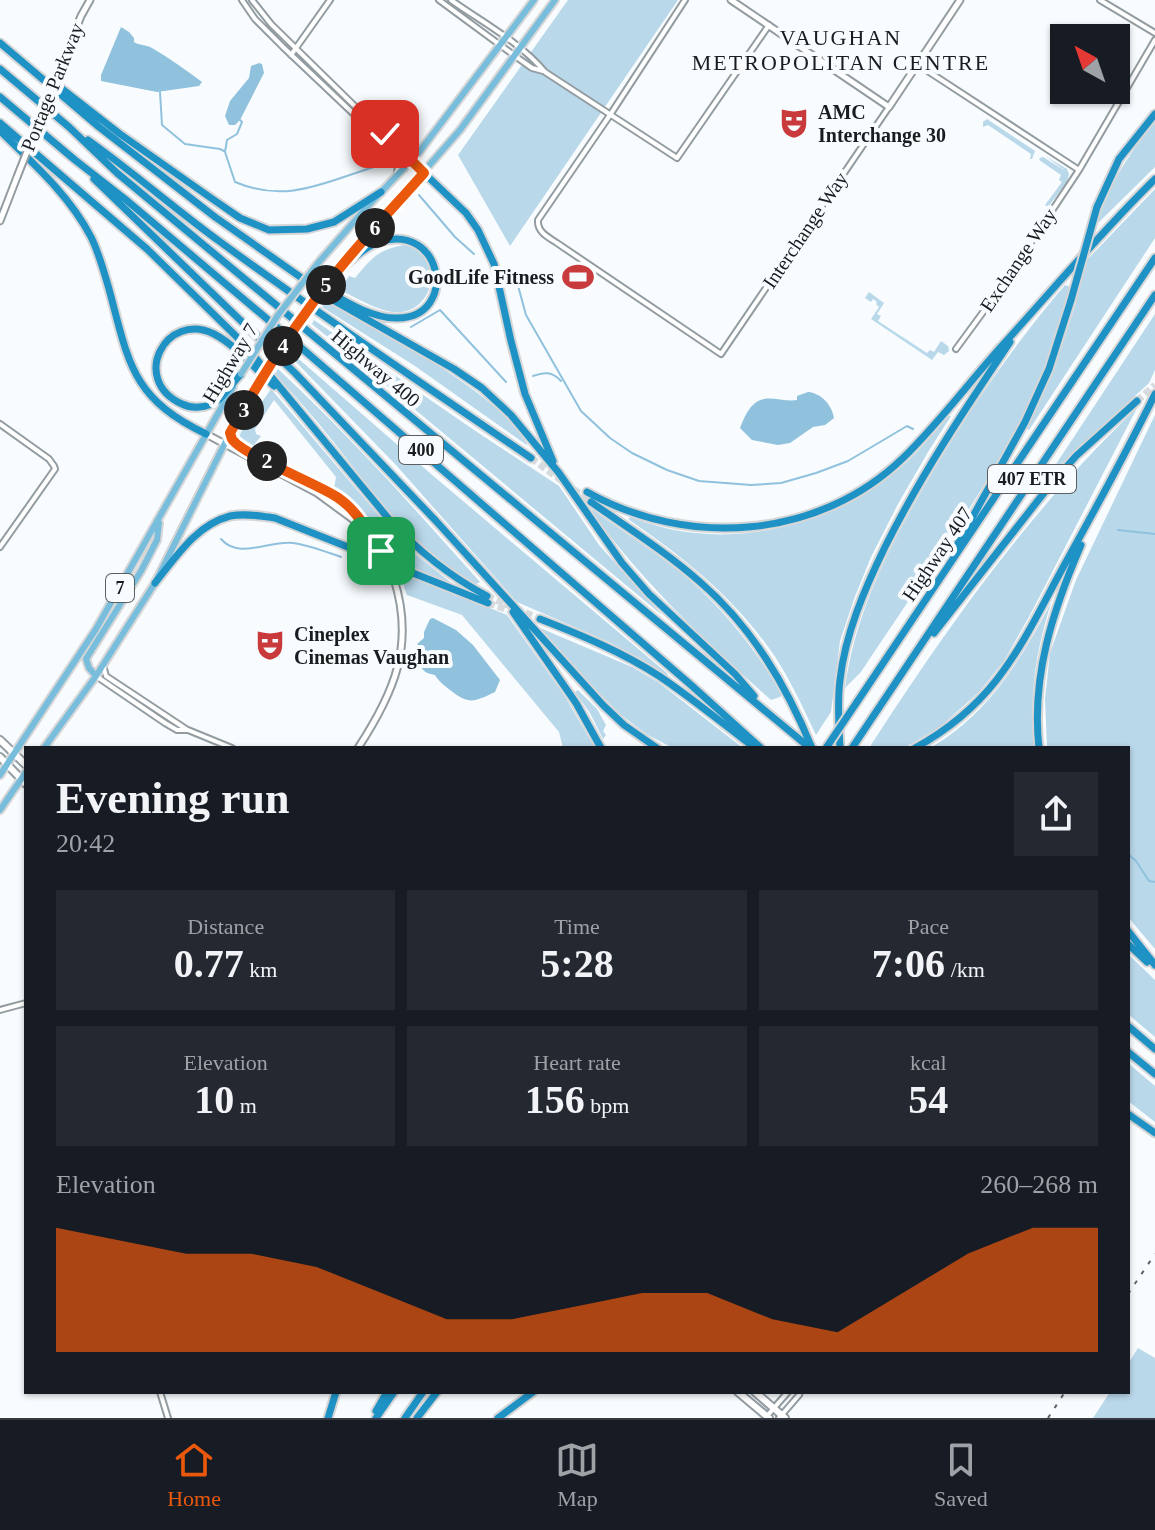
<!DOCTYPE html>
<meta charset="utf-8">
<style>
:root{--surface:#171b24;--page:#242831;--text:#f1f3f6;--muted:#9ea1a6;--line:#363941;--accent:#ea580c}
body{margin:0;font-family:"Times New Roman",serif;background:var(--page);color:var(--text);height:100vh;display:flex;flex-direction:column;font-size:30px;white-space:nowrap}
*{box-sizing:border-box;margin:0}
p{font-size:26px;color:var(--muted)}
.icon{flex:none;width:44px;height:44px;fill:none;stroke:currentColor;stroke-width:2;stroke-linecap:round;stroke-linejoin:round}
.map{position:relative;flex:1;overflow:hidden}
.details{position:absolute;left:24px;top:746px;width:1106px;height:648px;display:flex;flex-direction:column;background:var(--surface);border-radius:0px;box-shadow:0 2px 6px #0004}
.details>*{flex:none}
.needle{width:52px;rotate:320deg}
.fabs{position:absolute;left:1050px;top:24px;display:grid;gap:16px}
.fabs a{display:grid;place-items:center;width:80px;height:80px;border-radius:0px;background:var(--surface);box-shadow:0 2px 6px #0004;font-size:40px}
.pin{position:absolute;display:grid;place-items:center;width:68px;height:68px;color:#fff;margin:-34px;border-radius:16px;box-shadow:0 4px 12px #0006}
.km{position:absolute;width:40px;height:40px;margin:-20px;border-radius:50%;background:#222;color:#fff;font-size:22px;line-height:40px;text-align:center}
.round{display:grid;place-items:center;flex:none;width:84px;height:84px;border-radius:0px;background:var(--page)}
.head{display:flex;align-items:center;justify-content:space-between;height:136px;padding:0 32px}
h1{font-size:44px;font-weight:800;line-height:60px}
.stats{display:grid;grid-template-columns:repeat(3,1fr);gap:12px;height:136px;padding:8px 32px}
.stats div{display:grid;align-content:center;border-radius:0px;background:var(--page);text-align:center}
.stats b{font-size:40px;font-weight:800}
.stats small{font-size:22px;font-weight:400}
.stats p{font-size:22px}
.chart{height:224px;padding:16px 32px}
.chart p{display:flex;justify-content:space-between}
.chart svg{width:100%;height:144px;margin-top:8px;fill:var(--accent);opacity:.7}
.menu{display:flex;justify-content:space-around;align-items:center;height:112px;border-top:2px solid var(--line);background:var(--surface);font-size:22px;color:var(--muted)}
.menu a{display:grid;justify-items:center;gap:4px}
.menu .current{color:var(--accent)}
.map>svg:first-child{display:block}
.green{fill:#b9d8ea}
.water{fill:#90c1dd}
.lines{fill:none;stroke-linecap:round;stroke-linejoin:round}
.stream{stroke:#90c1dd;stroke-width:2}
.motorway-tunnel{stroke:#d7dbdd;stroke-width:7;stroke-dasharray:7 3.5;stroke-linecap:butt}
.minor-casing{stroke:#939ca1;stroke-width:8}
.tertiary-casing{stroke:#939ca1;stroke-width:9}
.secondary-casing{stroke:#939ca1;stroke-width:10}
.primary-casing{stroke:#d6d6d7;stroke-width:10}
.motorway-casing{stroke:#d6d6d7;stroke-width:11}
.minor{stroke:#fff;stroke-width:4}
.tertiary{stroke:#fff;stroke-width:5}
.secondary{stroke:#fff;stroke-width:6}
.primary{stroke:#78bedc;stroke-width:6}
.motorway{stroke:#1e92c5;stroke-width:7}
.rail{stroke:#616466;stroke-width:2;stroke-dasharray:4 8;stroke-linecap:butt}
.tertiary-bridge-casing{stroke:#939ca1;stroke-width:9;stroke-linecap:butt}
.primary-bridge-casing{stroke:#d6d6d7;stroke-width:10;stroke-linecap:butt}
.motorway-bridge-casing{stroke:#d6d6d7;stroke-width:11;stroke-linecap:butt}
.tertiary-bridge{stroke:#fff;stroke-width:5}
.primary-bridge{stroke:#78bedc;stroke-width:6}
.motorway-bridge{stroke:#1e92c5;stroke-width:7}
.route-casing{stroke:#fff;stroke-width:16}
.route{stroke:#ea580c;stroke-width:10}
.labels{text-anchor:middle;stroke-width:8;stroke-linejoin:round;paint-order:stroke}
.shield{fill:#f8fcfe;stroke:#5d6062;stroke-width:2}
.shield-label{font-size:18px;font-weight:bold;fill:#1a1d1f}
.street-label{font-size:20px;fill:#1a1d1f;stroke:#f8fcfe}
.poi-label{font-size:20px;font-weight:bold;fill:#1a1d1f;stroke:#f8fcfe;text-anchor:start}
.neighbourhood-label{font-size:22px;letter-spacing:2px;fill:#1a1d1f;stroke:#f8fcfe}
</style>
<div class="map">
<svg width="1155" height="1418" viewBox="0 0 1155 1418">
<rect width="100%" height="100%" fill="#f8fcfe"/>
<path class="green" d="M568 0H678L510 246 458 155Z
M987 119 1035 151 1032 159H1030L1031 154 988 125 983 127V122Z
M1155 120V167L1095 226C1108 184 1130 154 1155 120Z
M1045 156 1067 169 1069 174 1067 182 1048 207 1045 205 1062 182 1059 180 1061 175 1039 160 1040 158 1043 157 1067 172Z
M1155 189V238L1029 430 1025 427C1048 389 1062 346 1076 303L1075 299 1085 262Z
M404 245C408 246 412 247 416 249 445 269 429 315 394 312 378 311 355 297 340 290L349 276 355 278C372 258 377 250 404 245Z
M1065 285 1071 287C1058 327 1046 369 1027 407 981 500 918 585 861 672L845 688C855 614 888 549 925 485 966 414 1012 347 1065 285Z
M869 292 884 303 877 314 881 316 878 321 927 353 930 350 934 352 941 341 948 346 949 351 944 355 938 352 932 360 871 319 879 307 876 304 877 302 873 299 871 302 865 298Z
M326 301C379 331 503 394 528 446L415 366 322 307Z
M1155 314V370L1149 383 1060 465 1035 496Z
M314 320 474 430 559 486 599 545 662 615 312 324Z
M293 354 431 474 668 674 667 676 641 659 609 642 517 602 396 465 291 357Z
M278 369C350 436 415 509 480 582L476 584C415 553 373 492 332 440 314 417 294 395 275 374Z
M271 389 404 545 454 585 394 559 376 530 346 498 334 489 336 477 274 400 255 429 256 434 261 436 251 449 243 444 239 437 241 432Z
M1137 408 1031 613 1004 661 979 692 940 727 904 748H872L871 745C950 623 1031 509 1137 408Z
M1155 415V949L1128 917V748H1047L1045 699 1050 653 1076 580Z
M949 416H951L928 452 898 504 871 557 854 599 840 641 831 712 816 735C802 706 788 674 769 648 731 595 682 556 628 519L631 517C724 555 833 528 907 462 922 448 935 431 949 416Z
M593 510C626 534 662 556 693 583 729 616 758 653 782 695L780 697 771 700C706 642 643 583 591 511Z
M398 570 507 615 564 695 595 748H563L559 732 462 615 407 595Z
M1051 603C1036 651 1028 698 1035 748H930C988 715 1021 659 1051 603Z
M540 628 632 667 658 682 743 748H673L648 735 621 715 582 676Z
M578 690 597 709 606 725 603 731 606 735 603 739 590 713 575 692Z
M1128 954 1155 980V1037L1128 1014Z
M1128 1063 1155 1086V1122L1128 1101Z
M1138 1348 1155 1358V1418H1093L1110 1392H1128V1364Z"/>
<path class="water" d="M121 27 129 32 134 38V42C140 46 145 44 152 48 169 58 186 70 202 82L199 86 157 92 101 81V75Z
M259 63 262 64 264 73 240 120 235 125H229L225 116 230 101 249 78 251 66Z
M808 392C821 393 832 405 834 418L825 425 813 427 790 443 778 445 752 440 740 428C745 416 750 402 764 399 773 397 787 402 797 400V396Z
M433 618 456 630 473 645 500 680 495 692C474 702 469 705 450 690 444 685 439 682 435 675 418 673 419 662 420 647L417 644 424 638V632L430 619Z"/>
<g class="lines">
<path class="stream" d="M160 92 162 125 185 144 220 149 224 151
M240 120 242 122 237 134 227 140 225 152 235 182C287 204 325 182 374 167
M419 195 455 237 474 254
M509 275 517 282 526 315 581 411 610 438 632 453 667 470 699 481 751 485 781 483 816 473 848 461 907 426 913 429
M411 327 440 310 506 382
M533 376C544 372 552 371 561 381
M1118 530 1155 534
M221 539C239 560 269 540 293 543 309 545 326 552 341 557
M1128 854 1136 861 1149 881 1155 882"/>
<path class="motorway-tunnel" d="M1137 401 1155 385
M531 458 591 502
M487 596 540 619
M488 603 511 611"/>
<defs>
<path id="minor" d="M242 0 255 19 283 47 396 154 399 162 397 172
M252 0 271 24 422 172
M439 0 515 56 532 68 543 71
M451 0C482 22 520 42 545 72L677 158 769 25
M685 0 610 115 538 220C537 232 548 237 557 243L721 354 889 107
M1100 0 1155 33
M291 55 330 0
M917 64 1079 170
M956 349 1000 289 1079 170 1155 40
M0 424 49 459 54 466 55 469 0 547
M103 665 106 676 186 729
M96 676 165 723 177 730H188L232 748
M0 1010 26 1003
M160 1392 168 1418
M767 1416 788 1392
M779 1418 799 1395 800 1392"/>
<path id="tertiary" d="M731 0 889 107 960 0
M60 68 81 16 90 0
M0 221 17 177
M230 433 232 439 242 448C273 466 353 495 365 527
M206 434 317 493 366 529
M358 748C394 693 415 645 394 579"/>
<path id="secondary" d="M0 740 26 765
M0 757 26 784
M738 1392 769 1418
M755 1392 785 1418"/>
<path id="primary" d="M345 262 460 130 555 0
M318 263 367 207 420 151 534 0
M96 676 89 668 86 659 141 571 157 540 159 523
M44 748 96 676 155 583 224 445 257 386
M0 775 96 629 233 387
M0 810 26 772"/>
<path id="motorway" d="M0 43 99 127 215 217 333 300 454 369 482 388 511 415 559 473 622 563 649 594 735 674 754 696
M0 69 69 127 117 173 810 748
M52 81 120 134 211 198 240 218 269 230 307 229 334 222 381 192
M0 97 75 160 125 199 298 345 691 685 761 748
M0 123 147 249 244 344 388 518C417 550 449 576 487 596
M0 131C33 163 70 196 91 237 99 253 104 272 109 289 129 363 131 398 206 434
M88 140C133 172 175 209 219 241 321 316 427 387 531 458
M424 173 466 213 478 230 494 264 511 341 525 394 553 461
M94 179 295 373 436 521 603 705 624 725 657 748
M1097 207 1119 159 1155 114
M329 292C349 304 375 319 398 318 459 317 443 221 379 242 362 248 348 264 334 275
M241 374C234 381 224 396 217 401 207 408 192 409 182 404 129 380 166 310 214 334 237 346 255 369 274 386
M587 492C687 548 818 540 903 458 938 424 967 385 999 349 1051 292 1100 233 1155 179
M591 502C628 528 666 552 700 582 752 627 786 685 812 748
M956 547 1025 422 1049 369 1071 300
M155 583C176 557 196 525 230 516 245 513 261 516 275 518L488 603
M513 612 576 703 601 748
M540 619C581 635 622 652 659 676 692 698 723 724 755 748
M934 633 1047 489 1076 456 1137 401
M857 702 1155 258
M840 748C839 726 837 703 840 680 845 634 865 588 885 547 921 475 965 409 1010 342
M852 748 1155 295
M915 748C1000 701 1022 642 1066 562 1097 506 1127 451 1155 394
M1039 748C1031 676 1053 610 1081 545
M1128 931 1155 965
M1128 944 1147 962
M1128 1026 1155 1049
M1128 1052 1155 1074
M1128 1114 1155 1133
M376 1411 387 1392
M328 1418 336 1392
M376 1418 394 1392
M405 1418 423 1392
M417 1418 437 1392
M498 1418 533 1392"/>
</defs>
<use href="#minor" class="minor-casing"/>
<use href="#tertiary" class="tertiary-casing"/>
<use href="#secondary" class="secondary-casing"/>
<use href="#primary" class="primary-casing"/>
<use href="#motorway" class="motorway-casing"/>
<use href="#minor" class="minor"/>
<use href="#tertiary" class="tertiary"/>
<use href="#secondary" class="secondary"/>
<use href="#primary" class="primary"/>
<use href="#motorway" class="motorway"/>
<path class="rail" d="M1128 1294 1155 1254
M1048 1418 1065 1392"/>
<defs>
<path id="tertiary-bridge" d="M17 177 60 68
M367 531 389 565 394 579"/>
<path id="primary-bridge" d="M241 374 278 315 318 263
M257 386 284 344 334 275"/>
<path id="motorway-bridge" d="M1071 300 1097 207
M826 748 857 702"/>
</defs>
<use href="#tertiary-bridge" class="tertiary-bridge-casing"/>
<use href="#primary-bridge" class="primary-bridge-casing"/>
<use href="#motorway-bridge" class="motorway-bridge-casing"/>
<use href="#tertiary-bridge" class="tertiary-bridge"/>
<use href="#primary-bridge" class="primary-bridge"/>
<use href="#motorway-bridge" class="motorway-bridge"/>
</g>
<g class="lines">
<defs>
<path id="route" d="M381 551C367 531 358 511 337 497 318 484 241 454 232 439 231 437 231 435 230 433 261 377 295 324 335 274 363 239 394 207 424 173L385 134"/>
</defs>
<use href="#route" class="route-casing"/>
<use href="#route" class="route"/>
</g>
<defs>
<symbol id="theatre-bare" viewBox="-9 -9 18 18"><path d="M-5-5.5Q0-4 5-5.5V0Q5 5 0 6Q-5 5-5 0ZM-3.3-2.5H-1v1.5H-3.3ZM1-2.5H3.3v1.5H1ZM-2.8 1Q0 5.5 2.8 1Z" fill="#c93a3d" stroke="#f8fcfe" stroke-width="2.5" paint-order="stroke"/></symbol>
<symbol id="stadium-bare" viewBox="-9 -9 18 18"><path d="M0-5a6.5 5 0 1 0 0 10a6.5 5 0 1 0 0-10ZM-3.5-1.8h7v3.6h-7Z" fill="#c93a3d" stroke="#f8fcfe" stroke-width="2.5" paint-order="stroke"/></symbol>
</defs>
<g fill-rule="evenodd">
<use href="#theatre-bare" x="772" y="101" width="44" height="44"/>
<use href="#stadium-bare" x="556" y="255" width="44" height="44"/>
<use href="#theatre-bare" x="248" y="623" width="44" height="44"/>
</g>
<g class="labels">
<g class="shield">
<rect x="399" y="436" width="44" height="28" rx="6"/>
<rect x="988" y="465" width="88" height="28" rx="6"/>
<rect x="106" y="574" width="28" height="28" rx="6"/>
</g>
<g class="shield-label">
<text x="421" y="456">400</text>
<text x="1032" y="485">407 ETR</text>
<text x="120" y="594">7</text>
</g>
<g class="street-label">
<text transform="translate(52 87) rotate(-68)" y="7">Portage Parkway</text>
<text transform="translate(805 230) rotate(-56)" y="7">Interchange Way</text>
<text transform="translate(1018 260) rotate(-56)" y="7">Exchange Way</text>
<text transform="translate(230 363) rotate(-59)" y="7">Highway 7</text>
<text transform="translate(376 368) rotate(40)" y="7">Highway 400</text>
<text transform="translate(937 554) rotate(-56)" y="7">Highway 407</text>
</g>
<g class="poi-label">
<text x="818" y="119">AMC<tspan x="818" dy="23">Interchange 30</tspan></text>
<text x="554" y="284" text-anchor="end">GoodLife Fitness</text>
<text x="294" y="641">Cineplex<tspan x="294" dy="23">Cinemas Vaughan</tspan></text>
</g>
<g class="neighbourhood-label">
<text x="841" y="45">VAUGHAN<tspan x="841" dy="25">METROPOLITAN CENTRE</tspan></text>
</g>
</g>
</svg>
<div class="fabs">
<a><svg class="needle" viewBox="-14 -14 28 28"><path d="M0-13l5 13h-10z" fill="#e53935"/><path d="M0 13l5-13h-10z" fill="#9ea1a6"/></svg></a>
</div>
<div class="pin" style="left:381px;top:551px;background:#1e9e55"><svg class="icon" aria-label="arrive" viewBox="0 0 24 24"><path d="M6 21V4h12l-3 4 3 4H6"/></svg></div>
<div class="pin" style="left:385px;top:134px;background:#d93025"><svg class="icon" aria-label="check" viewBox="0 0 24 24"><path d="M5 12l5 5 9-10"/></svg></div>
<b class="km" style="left:267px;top:461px">2</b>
<b class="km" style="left:244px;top:410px">3</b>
<b class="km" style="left:283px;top:346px">4</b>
<b class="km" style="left:326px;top:285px">5</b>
<b class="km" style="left:375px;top:228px">6</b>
<section class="details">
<div class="head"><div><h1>Evening run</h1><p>20:42</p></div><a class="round"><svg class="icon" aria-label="share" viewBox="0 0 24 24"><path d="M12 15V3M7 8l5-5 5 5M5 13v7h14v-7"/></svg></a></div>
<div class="stats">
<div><p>Distance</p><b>0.77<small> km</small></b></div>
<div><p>Time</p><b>5:28</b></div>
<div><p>Pace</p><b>7:06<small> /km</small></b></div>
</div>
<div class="stats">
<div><p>Elevation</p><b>10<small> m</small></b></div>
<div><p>Heart rate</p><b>156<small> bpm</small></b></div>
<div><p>kcal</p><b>54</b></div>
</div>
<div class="chart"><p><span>Elevation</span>260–268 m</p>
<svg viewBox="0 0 160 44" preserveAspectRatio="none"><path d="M0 44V6L10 10L20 14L30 14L40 18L50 26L60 34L70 34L80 30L90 26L100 26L110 34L120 38L130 26L140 14L150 6L160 6V44z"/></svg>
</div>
</section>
</div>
<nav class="menu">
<a class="current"><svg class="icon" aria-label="home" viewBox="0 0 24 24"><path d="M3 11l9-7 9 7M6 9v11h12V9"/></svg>Home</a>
<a><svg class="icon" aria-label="map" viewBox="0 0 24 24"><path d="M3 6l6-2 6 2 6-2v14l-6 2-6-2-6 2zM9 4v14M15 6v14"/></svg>Map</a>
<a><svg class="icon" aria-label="saved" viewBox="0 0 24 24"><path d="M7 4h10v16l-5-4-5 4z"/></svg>Saved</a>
</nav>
